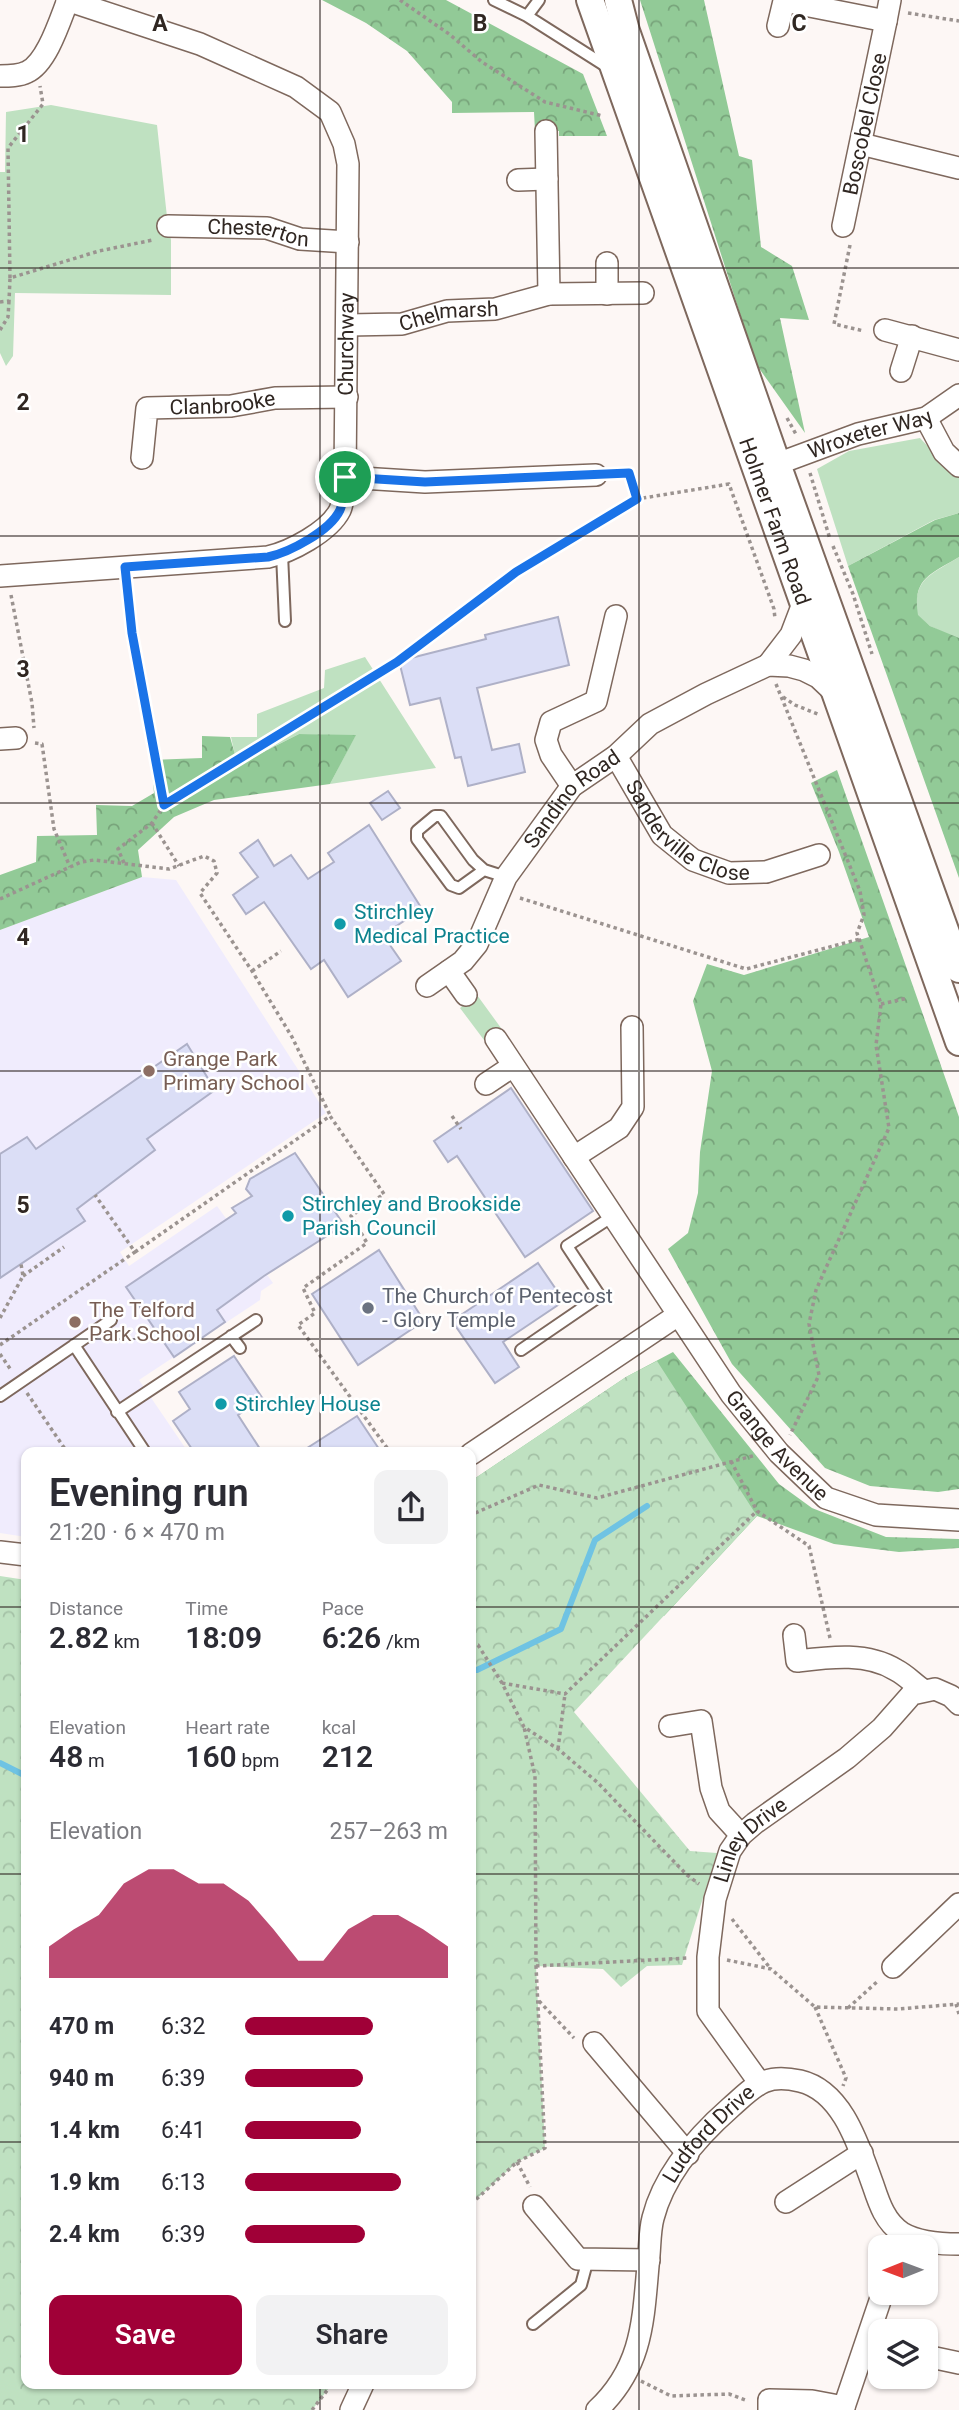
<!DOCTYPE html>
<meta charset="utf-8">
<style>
:root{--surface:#fff;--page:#f2f2f3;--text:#2b2b33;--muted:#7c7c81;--accent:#a00037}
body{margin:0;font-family:Roboto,sans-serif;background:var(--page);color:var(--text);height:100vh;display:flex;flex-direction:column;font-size:26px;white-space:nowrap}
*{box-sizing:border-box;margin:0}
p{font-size:23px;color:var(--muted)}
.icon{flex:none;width:38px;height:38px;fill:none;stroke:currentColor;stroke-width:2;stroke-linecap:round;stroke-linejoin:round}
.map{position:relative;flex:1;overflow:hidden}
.sheet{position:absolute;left:21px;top:1447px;width:455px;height:942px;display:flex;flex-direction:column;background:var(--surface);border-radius:14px;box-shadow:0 2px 5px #0004}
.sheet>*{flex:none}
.needle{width:46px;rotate:269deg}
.buttons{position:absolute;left:868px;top:2235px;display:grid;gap:14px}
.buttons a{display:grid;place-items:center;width:70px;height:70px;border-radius:14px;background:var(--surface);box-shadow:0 2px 5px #0004;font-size:35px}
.pin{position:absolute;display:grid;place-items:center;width:60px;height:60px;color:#fff;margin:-30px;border:4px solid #fff;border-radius:50%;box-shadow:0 2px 7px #0007}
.round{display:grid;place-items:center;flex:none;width:74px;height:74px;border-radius:14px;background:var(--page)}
.summary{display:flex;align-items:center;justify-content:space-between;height:119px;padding:0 28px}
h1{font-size:38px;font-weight:600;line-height:52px}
.stats{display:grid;grid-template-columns:repeat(3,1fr);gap:10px;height:119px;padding:7px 28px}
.stats div{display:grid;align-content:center}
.stats b{font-size:30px;font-weight:600}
.stats small{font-size:19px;font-weight:400}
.stats p{font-size:19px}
.chart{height:196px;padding:14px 28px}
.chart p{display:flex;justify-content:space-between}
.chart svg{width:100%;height:126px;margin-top:7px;fill:var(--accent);opacity:.7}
.cta{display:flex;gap:14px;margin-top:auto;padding:14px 28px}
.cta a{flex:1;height:80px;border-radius:14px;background:var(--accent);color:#fff;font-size:28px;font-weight:600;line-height:80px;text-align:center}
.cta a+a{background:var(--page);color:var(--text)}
ul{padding:0 28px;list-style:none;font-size:23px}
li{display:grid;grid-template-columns:112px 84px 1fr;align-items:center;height:52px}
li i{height:18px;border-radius:9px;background:var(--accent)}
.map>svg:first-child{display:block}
.education{fill:#f0ecfd}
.grass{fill:#bfe1c1}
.forest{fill:url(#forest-crowns)}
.park{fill:url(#park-crowns)}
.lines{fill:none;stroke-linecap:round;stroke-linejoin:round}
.stream{stroke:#6fc3e3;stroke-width:6}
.building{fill:#dbdef6;stroke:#aeb0c7;stroke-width:2}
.service-casing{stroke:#7e685d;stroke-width:14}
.minor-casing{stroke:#7e685d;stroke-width:24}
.tertiary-casing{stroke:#7e685d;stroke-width:30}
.path{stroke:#9b9390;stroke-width:3.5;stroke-dasharray:3.5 3.5;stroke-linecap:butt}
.service{stroke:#fff;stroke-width:10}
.minor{stroke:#fff;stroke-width:21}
.tertiary{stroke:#fff;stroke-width:26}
.route-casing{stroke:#fff;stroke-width:14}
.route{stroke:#1a73e8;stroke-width:9}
.grid{fill:none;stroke:#302722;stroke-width:2;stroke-opacity:0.55}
.culture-dot{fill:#0f9aa8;stroke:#fff;stroke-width:2.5}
.education-dot{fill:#8d6e63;stroke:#fff;stroke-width:2.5}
.worship-dot{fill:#6b7280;stroke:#fff;stroke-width:2.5}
.labels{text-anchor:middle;stroke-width:5;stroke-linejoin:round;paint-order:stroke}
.street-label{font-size:21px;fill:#302722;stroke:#fff}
.culture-label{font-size:21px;fill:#0d838f;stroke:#fff;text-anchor:start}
.education-label{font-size:21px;fill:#785e54;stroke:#fff;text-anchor:start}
.worship-label{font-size:21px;fill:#5b616d;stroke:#fff;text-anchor:start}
.grid-label{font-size:23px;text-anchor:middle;font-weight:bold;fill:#302722;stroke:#fff;stroke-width:5;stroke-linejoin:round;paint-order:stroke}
</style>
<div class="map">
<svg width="959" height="2410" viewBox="0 0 959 2410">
<defs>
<pattern id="forest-crowns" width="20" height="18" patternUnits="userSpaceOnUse" patternTransform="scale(1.75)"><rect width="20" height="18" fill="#92ca97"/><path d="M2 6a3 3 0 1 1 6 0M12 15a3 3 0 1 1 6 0" fill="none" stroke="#78a47b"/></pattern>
<pattern id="park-crowns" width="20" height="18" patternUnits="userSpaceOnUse" patternTransform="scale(1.75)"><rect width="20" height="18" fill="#bfe1c1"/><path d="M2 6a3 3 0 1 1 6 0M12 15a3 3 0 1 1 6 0" fill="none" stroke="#a4c1a6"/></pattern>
</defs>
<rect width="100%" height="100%" fill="#fdf7f5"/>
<path class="education" d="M142 877 176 880 326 1113 120 1252 129 1266 217 1206 273 1283 261 1291 260 1300 139 1380 188 1452H26V1537L0 1533V930Z"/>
<path class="grass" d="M51 105 157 125 167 217 171 240V295L15 293 13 356 6 366 0 353V172H5L6 112Z
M920 438 954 474 959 476V513L934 520 848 566 817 469 849 451Z
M959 557V638H955L930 626 917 615C913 578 931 575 959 557Z
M365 657 436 768 330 784 355 736 299 734 237 765 231 737H257V714L324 688 325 670Z
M477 995 501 1028 484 1040 460 1008Z"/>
<path class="forest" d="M322 0H446L583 74 607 136H559V131H535L534 112 452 113V102L407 51 366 23Z
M640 0H704L739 156 752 160 761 247 792 266 809 320 780 318 805 433 756 364Z
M959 513V557C931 574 912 578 918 615L930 626 959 638V878L848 566 935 520Z
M299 734 356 735 330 784 214 800 174 817 138 850 142 877 0 930V875L36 862 37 836 97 835 96 805 132 806 154 793 151 760 202 758V736L230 737 238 765Z
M837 770 959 1117V1489L938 1492 870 1486 825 1468 732 1364 668 1249 688 1233 698 1193 700 1152 712 1071 693 1001 707 964 744 975 869 937 839 852 811 783Z
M673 1352 779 1484 812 1508 886 1537 959 1539V1548L899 1552 834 1544 757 1516 664 1616 471 1481 626 1377Z"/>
<path class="park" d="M657 1361 757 1516 574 1712 690 1851 717 1853 682 1965 647 1966 621 1987 603 1969 536 1966 545 2148 517 2162 471 2204V1481L626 1377Z
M0 1576 26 1580V2384H332L312 2410H0Z"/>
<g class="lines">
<path class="stream" d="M471 1670H477L561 1629 595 1540 647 1506
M0 1763 26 1776"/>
</g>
<path class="building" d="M558 617 569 665 477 688 492 750 519 744 525 772 468 786 461 757 455 758 440 698 410 705 399 661 486 639 485 635Z
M388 791 400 808 382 820 370 803Z
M369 825 422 909 383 935 401 961 348 997 324 960 311 969 264 902 246 914 233 895 258 877 240 853 258 840 274 866 291 855 308 879 334 862 328 853Z
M187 1044 215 1090 147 1139 155 1150 77 1209 85 1221 0 1278V1154L27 1137 36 1149Z
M511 1088 593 1211 525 1257 457 1156 448 1162 434 1141Z
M295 1153 344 1225 264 1276 217 1310 225 1322 174 1357 126 1287 236 1213 232 1208 252 1196 246 1189 250 1179Z
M379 1250 424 1321 358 1365 312 1294Z
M538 1263 564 1301 503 1342 519 1367 495 1383 452 1321Z
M234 1356 263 1399 238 1415 262 1452H194L173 1421 190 1409 179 1392Z
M357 1416 381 1452H301Z"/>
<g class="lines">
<defs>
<path id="service" d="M494 0 527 16 539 0
M527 16 609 68
M282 554 285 621
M484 870 459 888 451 885 417 839V831L435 816H441L473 860 484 870 506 877
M231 1336 240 1348
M74 1345 145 1452
M521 1350 600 1296 567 1246 613 1216
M0 1396 111 1320
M117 1412 256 1320
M533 2324 581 2285 588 2259"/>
<g id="minor">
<path d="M886 21 890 0"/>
<path d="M778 26 784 1 886 21 843 226"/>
<path d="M0 76C9 76 19 76 27 72 47 63 60 20 68 0"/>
<path d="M546 131 549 294"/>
<path d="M861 144 959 168"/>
<path d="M518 180 547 179"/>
<path id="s1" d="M168 226 267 228 300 239 348 242"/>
<path d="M607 263V294"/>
<path id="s2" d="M348 325 402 324 447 311 495 309 549 294 643 293"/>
<path d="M885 330 959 350"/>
<path d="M901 371 912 336"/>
<path d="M926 418 944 452 959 466"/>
<path id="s3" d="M142 458 147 408 231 406 275 398 347 397"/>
<path id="s4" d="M777 464 858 434 926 418 959 395"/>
<path d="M345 477 425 482 596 475"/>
<path id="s5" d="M0 576 268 557C290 552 329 532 340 510 344 501 344 487 345 477L348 164 344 144 330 112 296 87 200 44 67 0"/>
<path d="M768 665 791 635 804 601"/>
<path d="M0 739 16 738"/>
<path id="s6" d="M616 756 662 835 693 860 729 873 766 872 819 855"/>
<path d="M572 786 551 755 546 740 551 722 596 701 616 616"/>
<path d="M449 971 466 995"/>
<path id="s7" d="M427 986 463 961 477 944 506 877 572 786 616 756 650 724 706 694 768 665 789 666 804 670 818 677 837 695"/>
<path id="s8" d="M496 1039 731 1394 779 1453 826 1498 876 1515 959 1520"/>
<path d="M486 1084 513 1066"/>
<path d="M574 1157 619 1128 633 1107 632 1027"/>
<path d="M471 1454 678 1315"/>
<path d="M0 1552 26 1555"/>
<path d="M794 1635 797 1661C830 1657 867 1652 896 1670 906 1675 914 1684 923 1690"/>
<path d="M670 1726 701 1721 711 1788 719 1811 741 1835"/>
<path d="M893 1967 959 1904"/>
<path d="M594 2043 688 2154"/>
<path id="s9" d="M759 2082 708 2011V1957L715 1899 730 1851 741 1835 755 1823 847 1758 882 1728 912 1694 935 1689 951 1696 959 1704"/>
<path d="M786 2202 862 2153"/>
<path d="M534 2206 578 2259 649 2260"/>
<path d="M926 2356 959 2363"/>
<path d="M351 2410 363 2384"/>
<path id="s10" d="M597 2410C645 2365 643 2316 649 2255 650 2243 650 2229 653 2218 664 2174 698 2136 731 2107 756 2085 765 2073 800 2081 843 2091 859 2147 873 2185 879 2203 885 2222 902 2233 919 2243 941 2244 959 2244"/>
<path d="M769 2410V2400L812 2401 844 2407"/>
<path d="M843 2410 883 2292"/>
</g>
<g id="tertiary">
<path id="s11" d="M590 0 959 1042"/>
<path d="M618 0 626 31 777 464 959 969"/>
</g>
</defs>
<use href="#service" class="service-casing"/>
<use href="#minor" class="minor-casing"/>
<use href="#tertiary" class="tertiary-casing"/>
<path class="path" d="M400 0 449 34 482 62 545 102 603 116
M908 13 959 21
M850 245 834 324 864 331
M10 278 8 148 43 104 40 86
M0 302 9 301 10 278 99 251 153 240
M0 330 8 317 9 301
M787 418 797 436
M810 473 830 539
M616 474 630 473 637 499
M833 546 853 594 872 654
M127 587 132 633 164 805 397 662 516 572 637 499 729 484 774 609 775 619
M11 595 32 703 34 728
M776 684 860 891 864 915 857 933 881 1004 876 1045 889 1128 816 1290 809 1324 819 1375 790 1435
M783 697 795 705 820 715
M35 743 42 744 54 829 70 867
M152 823 179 866
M124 863 118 849 152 823 164 805
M520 898 746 969 860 939
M0 899 81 862 94 860 169 869 204 856 214 861 217 873 200 893 252 971 292 1037 330 1115
M252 971 281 951
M881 1004 908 998
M452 1116 461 1129
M135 1252 330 1116 384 1194 351 1216 367 1243 303 1288 315 1313 298 1325 390 1452
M23 1276 64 1247
M0 1318 23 1276 21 1264
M0 1345 135 1252 95 1195
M0 1354 11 1370
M27 1393 67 1452
M731 1461 757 1511 809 1546 830 1638
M471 1518 473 1514 539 1485 597 1498 756 1455
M471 1644 478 1645 502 1683 524 1727 558 1749 597 1782 687 1875 699 1884
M502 1683 565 1694 757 1511
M558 1749 565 1694
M732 1919 770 1968
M727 1960 771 1969 815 2007 898 2009 959 2004
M536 1966 688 1958
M539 2001 574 2038
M956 2004 959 2014
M815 2007 846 2078 843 2086
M848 2008 879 1980
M517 2162 530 2187
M471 2204 517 2162 545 2148 536 1966 535 1776 524 1727
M641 2381 671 2396 729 2394 748 2401
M312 2410 332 2384"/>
<use href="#service" class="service"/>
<use href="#minor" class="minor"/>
<use href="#tertiary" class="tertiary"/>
</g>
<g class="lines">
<defs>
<path id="route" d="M629 473 637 499 516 572 397 662 164 805 132 633 125 567 268 557C290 552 330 531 340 510 344 501 344 487 345 477L425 482Z"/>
</defs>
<use href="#route" class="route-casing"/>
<use href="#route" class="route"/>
</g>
<path class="grid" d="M320 0V1452M639 0V2410M0 268H959M0 536H959M0 803H959M0 1071H959M0 1339H959M0 1607H26M471 1607H959M0 1874H26M471 1874H959M0 2142H26M471 2142H959M320 2384V2410"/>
<g class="culture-dot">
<circle cx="340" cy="924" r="7"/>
<circle cx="288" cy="1216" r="7"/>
<circle cx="221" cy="1404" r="7"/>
</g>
<g class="education-dot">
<circle cx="149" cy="1071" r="7"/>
<circle cx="75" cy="1322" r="7"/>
</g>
<circle class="worship-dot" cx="368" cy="1308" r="7"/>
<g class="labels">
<g class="street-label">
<text transform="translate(865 124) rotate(-78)" y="7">Boscobel Close</text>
<text dy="7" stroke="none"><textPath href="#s1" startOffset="91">Chesterton</textPath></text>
<text dy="7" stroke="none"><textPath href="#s2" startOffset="102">Chelmarsh</textPath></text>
<text dy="7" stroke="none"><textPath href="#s5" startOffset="523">Churchway</textPath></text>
<text dy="7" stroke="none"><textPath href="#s3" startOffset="126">Clanbrooke</textPath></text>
<text dy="7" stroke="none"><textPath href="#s4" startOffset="98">Wroxeter Way</textPath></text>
<text dy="7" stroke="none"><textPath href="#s11" startOffset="553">Holmer Farm Road</textPath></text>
<text dy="7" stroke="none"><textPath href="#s7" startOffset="242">Sandino Road</textPath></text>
<text dy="7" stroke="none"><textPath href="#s6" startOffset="110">Sanderville Close</textPath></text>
<text dy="7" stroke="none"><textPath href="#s8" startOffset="495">Grange Avenue</textPath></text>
<text dy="7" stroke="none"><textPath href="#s9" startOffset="271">Linley Drive</textPath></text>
<text dy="7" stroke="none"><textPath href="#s10" startOffset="308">Ludford Drive</textPath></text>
</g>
<g class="culture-label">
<text x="354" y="919">Stirchley<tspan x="354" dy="24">Medical Practice</tspan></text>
<text x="302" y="1211">Stirchley and Brookside<tspan x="302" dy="24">Parish Council</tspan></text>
<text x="235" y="1411">Stirchley House</text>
</g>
<g class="education-label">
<text x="163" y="1066">Grange Park<tspan x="163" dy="24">Primary School</tspan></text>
<text x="89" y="1317">The Telford<tspan x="89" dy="24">Park School</tspan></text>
</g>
<g class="worship-label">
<text x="382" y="1303">The Church of Pentecost<tspan x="382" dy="24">- Glory Temple</tspan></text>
</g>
</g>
<g class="grid-label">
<text x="160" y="31">A</text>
<text x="480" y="31">B</text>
<text x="799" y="31">C</text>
<text x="23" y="142">1</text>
<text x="23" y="410">2</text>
<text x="23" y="677">3</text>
<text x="23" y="945">4</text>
<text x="23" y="1213">5</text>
</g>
</svg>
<div class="buttons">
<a><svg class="needle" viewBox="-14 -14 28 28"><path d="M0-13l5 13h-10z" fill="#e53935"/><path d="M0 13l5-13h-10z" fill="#7c7c81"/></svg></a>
<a><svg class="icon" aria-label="layers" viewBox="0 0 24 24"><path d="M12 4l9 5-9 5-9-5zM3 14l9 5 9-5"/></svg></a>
</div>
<div class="pin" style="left:345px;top:477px;background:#1e9e55"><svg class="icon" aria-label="arrive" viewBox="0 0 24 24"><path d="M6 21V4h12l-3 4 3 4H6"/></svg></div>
<section class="sheet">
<div class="summary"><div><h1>Evening run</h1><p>21:20 · 6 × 470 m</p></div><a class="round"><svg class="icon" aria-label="share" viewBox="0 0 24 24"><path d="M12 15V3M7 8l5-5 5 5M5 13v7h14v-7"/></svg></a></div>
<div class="stats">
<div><p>Distance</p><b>2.82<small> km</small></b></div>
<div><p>Time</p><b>18:09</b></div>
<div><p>Pace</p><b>6:26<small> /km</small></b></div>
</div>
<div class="stats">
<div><p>Elevation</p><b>48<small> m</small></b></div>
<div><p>Heart rate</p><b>160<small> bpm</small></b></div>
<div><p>kcal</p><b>212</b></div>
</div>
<div class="chart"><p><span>Elevation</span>257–263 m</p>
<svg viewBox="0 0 160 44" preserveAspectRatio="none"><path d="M0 44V33L10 27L20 22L30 11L40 6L50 6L60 11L70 11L80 17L90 27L100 38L110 38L120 27L130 22L140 22L150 27L160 33V44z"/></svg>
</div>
<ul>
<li><b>470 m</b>6:32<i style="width:63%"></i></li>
<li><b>940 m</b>6:39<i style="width:58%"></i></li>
<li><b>1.4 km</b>6:41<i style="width:57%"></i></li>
<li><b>1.9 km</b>6:13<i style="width:77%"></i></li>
<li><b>2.4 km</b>6:39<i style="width:59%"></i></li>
</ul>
<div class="cta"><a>Save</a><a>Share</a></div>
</section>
</div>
